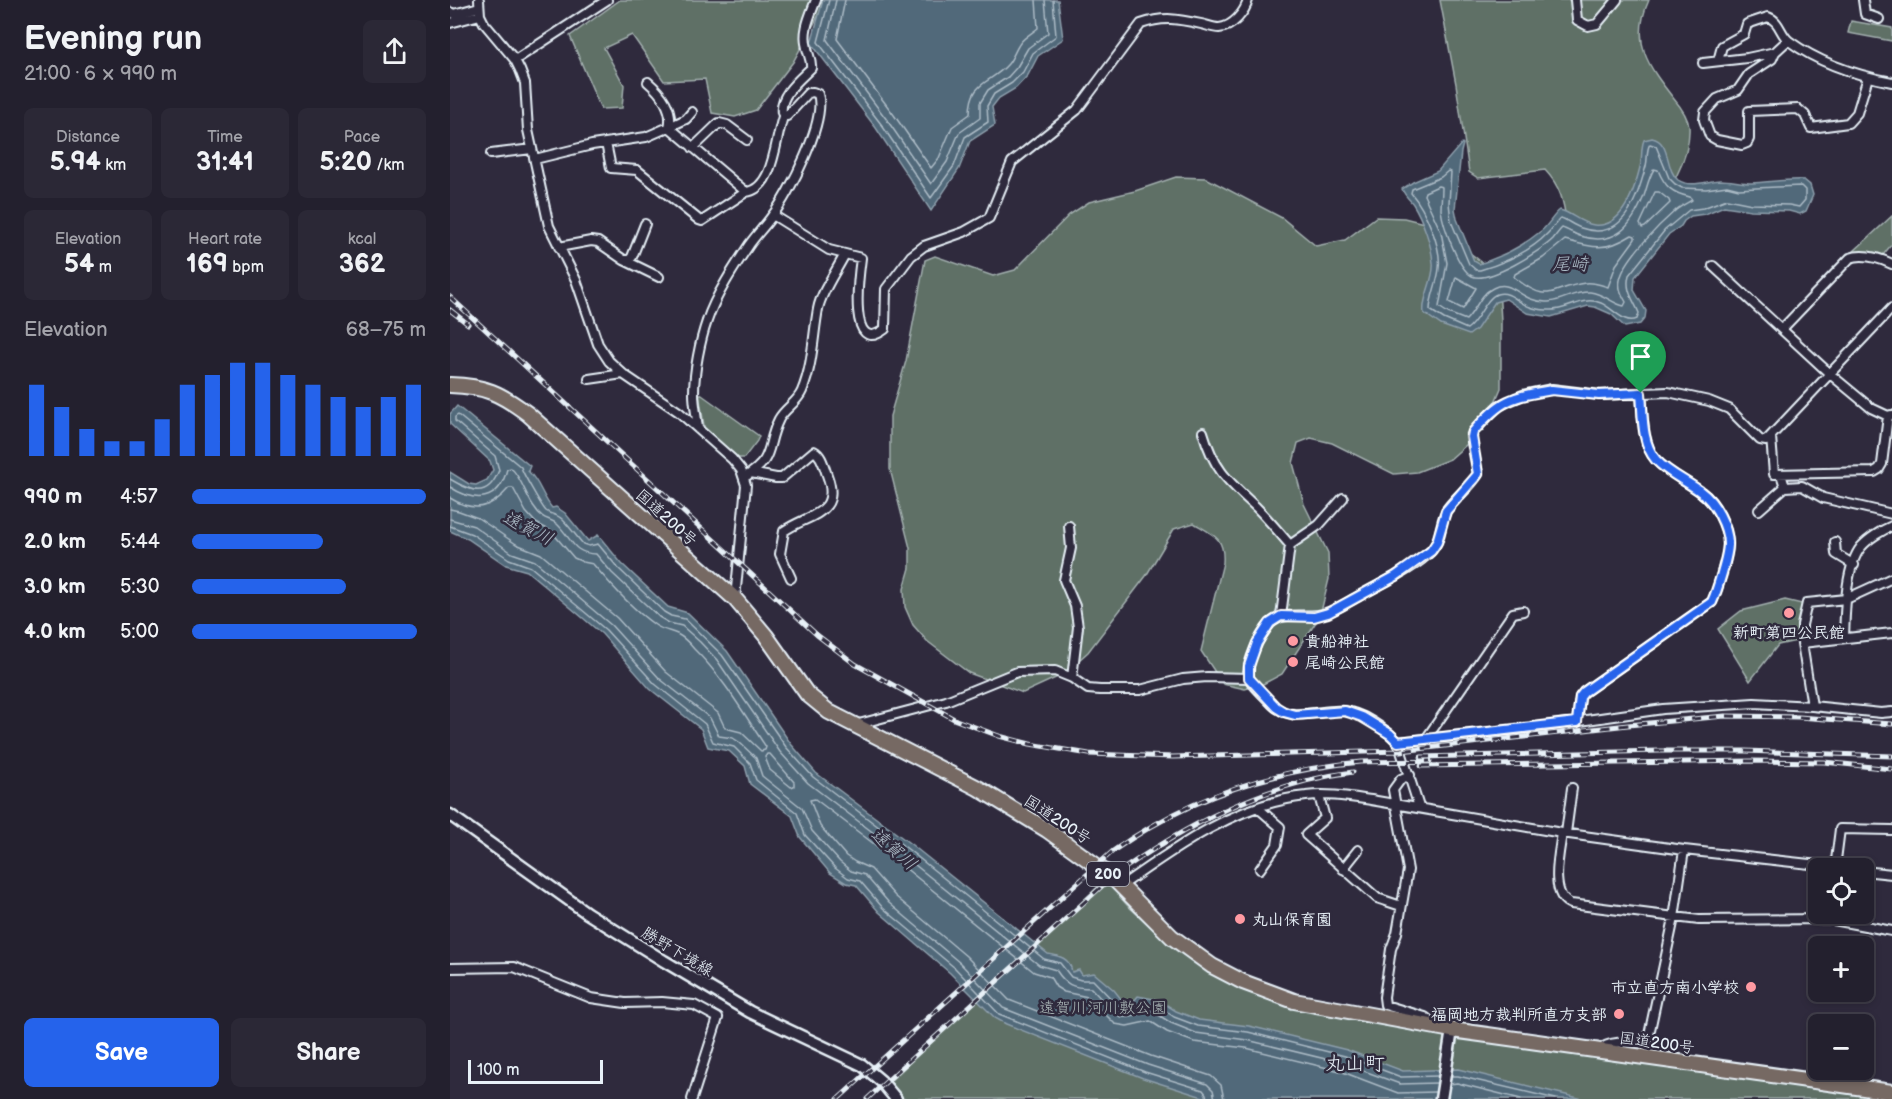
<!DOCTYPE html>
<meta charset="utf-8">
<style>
:root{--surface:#23202e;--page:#2b2836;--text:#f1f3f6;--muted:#a3a3aa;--line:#403e4a;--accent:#2563eb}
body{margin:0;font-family:"Balsamiq Sans","Klee One",sans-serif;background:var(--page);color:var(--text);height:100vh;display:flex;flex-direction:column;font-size:22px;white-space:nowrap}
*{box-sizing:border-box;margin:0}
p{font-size:20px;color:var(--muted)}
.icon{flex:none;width:33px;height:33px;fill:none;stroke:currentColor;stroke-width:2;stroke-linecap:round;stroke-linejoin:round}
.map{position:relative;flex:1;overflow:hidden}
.side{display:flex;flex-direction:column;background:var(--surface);width:450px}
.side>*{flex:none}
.buttons{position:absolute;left:1358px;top:858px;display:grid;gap:12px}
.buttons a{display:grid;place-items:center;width:66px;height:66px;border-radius:9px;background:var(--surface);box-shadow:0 3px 9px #0003,0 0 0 2px var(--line);font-size:30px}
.scale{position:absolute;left:18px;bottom:15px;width:135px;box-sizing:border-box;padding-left:6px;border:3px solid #e8f1f8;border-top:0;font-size:16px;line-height:21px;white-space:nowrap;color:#e8f1f8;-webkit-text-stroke:4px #2f2a3d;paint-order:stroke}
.pin{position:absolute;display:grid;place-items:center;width:51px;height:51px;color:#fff;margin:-62px -26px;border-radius:50% 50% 50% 0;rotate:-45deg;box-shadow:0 0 6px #0007}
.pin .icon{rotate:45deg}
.round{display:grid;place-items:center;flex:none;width:63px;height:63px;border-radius:9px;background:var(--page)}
.overview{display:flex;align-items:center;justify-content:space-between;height:102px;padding:0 24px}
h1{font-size:33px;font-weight:600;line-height:45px}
.metrics{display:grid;grid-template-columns:repeat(3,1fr);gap:9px;height:102px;padding:6px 24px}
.metrics div{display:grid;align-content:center;border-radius:9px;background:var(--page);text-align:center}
.metrics b{font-size:26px;font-weight:600}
.metrics small{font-size:16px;font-weight:400}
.metrics p{font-size:16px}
.chart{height:168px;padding:12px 24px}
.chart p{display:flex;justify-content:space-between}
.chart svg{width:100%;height:108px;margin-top:6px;stroke:var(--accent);stroke-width:6}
.primary-button{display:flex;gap:12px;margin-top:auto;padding:12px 24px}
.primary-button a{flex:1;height:69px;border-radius:9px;background:var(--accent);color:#fff;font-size:24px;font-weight:600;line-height:69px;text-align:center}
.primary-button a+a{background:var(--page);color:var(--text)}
ul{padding:0 24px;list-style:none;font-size:20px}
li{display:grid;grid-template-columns:96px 72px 1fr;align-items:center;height:45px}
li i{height:15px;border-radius:8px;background:var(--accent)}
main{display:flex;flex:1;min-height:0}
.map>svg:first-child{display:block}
.green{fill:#5e6f66;stroke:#a3b0af;stroke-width:1.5}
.water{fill:#51697a;stroke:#8d9fac;stroke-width:1.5}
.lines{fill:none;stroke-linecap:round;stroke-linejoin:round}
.shore{stroke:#acbbc6;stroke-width:1.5}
.street-casing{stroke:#e8f1f8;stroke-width:12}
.secondary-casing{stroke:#e8f1f8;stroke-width:15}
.highway-casing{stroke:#e8f1f8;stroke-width:18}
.street{stroke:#2f2a3d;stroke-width:8}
.secondary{stroke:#2f2a3d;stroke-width:10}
.highway{stroke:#766964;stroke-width:14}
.rail-casing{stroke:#e8f1f8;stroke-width:5}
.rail{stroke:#2f2a3d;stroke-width:3;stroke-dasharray:9;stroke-linecap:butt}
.route-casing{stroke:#fff;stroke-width:12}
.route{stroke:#2563eb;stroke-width:8}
.poi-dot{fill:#ff9aa2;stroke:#2f2a3d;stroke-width:2}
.labels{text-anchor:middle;stroke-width:5;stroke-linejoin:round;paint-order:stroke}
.shield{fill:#2f2a3d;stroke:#b0b5c0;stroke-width:1.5}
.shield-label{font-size:15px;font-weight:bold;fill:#e8f1f8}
.street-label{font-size:16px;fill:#e8f1f8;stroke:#2f2a3d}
.poi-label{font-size:16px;font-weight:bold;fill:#e8f1f8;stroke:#2f2a3d;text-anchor:start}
.park-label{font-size:16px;fill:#aab6b6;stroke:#2f2a3d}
.water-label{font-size:18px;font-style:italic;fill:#acbbc6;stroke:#2f2a3d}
.quarter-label{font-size:20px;fill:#e8f1f8;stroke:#2f2a3d}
</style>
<main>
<section class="side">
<div class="overview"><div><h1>Evening run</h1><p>21:00 · 6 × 990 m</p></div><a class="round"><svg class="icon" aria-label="share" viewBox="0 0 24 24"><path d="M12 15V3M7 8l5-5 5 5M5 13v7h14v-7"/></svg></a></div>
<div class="metrics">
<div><p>Distance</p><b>5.94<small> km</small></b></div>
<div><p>Time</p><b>31:41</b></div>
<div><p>Pace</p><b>5:20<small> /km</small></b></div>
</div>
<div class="metrics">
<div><p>Elevation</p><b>54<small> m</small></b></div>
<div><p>Heart rate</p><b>169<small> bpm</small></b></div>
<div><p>kcal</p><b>362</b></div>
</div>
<div class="chart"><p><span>Elevation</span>68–75 m</p>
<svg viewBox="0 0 160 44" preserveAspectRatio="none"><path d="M5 44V15M15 44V24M25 44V33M35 44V38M45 44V38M55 44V29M65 44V15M75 44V11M85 44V6M95 44V6M105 44V11M115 44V15M125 44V20M135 44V24M145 44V20M155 44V15"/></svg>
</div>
<ul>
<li><b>990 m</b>4:57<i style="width:100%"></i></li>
<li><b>2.0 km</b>5:44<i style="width:56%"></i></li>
<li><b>3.0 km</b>5:30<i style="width:66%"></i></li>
<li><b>4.0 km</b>5:00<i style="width:96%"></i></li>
</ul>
<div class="primary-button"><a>Save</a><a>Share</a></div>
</section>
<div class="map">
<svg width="1442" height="1099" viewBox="0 0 1442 1099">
<rect width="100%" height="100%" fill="#2f2a3d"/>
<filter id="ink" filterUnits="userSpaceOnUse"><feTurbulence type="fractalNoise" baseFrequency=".0167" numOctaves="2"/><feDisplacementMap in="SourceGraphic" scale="12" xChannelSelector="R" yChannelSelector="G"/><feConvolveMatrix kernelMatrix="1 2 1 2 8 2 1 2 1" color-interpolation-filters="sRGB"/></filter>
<g filter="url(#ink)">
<path class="green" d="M170 0H377L343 62 306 110 285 117 262 113 255 79 214 81 182 35 154 48 174 85 172 108 151 109 120 36Z
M990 0H1199C1180 42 1198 66 1224 99 1230 106 1238 118 1239 127 1241 164 1211 202 1192 230L1119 237C1114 210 1115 191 1095 170L1028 178 1019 172 1006 84Z
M1401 21 1442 28V41L1398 33Z
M726 177 756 178 832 218 866 246 895 240 926 217 954 218 986 226 1039 268 1049 288 1051 321V388L1033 430 1000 459 967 472 944 474 882 443 861 438 848 443 843 463 854 504 878 553 879 579 870 616 832 674 813 684 795 689 773 684 751 651 773 563C775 538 764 535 744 523L724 529 696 576 638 652 612 675 573 693 519 673 477 641 463 625 455 607 454 589 460 568V548L440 469V416L456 361 475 260 485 256 543 276 565 270 619 215 639 202 685 191Z
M1442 216V244L1433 255 1403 252Z
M249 393 309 436 307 441 294 458H284L255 432Z
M1335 600 1352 604 1347 641 1328 645 1300 681 1268 629 1291 611Z
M655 880 677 905 715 940 760 971 799 992 841 1006 1010 1037 1442 1099H453L439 1082Z"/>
<path class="water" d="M373 0H608L613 39 588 56 578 75 566 88 549 98 542 107 545 125 520 141 509 169 481 211 426 128 361 43Z
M1202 138C1221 141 1215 170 1228 180 1240 188 1257 181 1270 180 1281 180 1291 183 1302 183 1320 182 1337 179 1354 180L1360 185 1363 195 1356 211 1350 214 1339 211 1301 210 1274 206 1255 214 1241 216 1234 221 1231 226 1219 234 1185 277 1184 290 1196 311 1195 318 1190 324 1175 327 1161 314 1145 307 1138 306 1101 317 1077 313 1056 299 1045 302 1027 329 1019 335 991 325 974 313C971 299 985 279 983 263 982 246 972 218 963 204 959 199 955 196 952 189L963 182 988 171 1012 143 1013 144 1011 152 1005 209 1007 219 1024 261 1029 264C1051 257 1073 246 1091 231 1099 225 1103 215 1110 210 1122 213 1129 223 1144 225 1174 229 1186 185 1191 163 1192 155 1191 147 1194 140Z
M7 406 80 466 78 471C90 482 92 496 102 508L106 507 115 513 138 541 148 535 172 564 218 607 238 613 277 651 341 744 366 773 462 845 598 954C610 956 620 958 622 972L629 970 632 975 644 973 664 990 675 1004 683 1002 688 996 709 1000 726 1011 749 1020 799 1026 897 1050 953 1071 1008 1069 1133 1099H759L693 1078 556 1024 545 1018 500 973 429 912 406 885 396 883 380 873 350 837 342 816 300 784 295 766 279 751 258 747 251 729 200 689 152 634 77 571 56 565 18 539 0 531V472L19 484 26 485 37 480 43 470 40 461 0 424V414Z"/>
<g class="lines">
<path class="shore" d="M379 0 368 42 431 124 481 198 504 166 515 137 538 122 537 106 544 94 562 83 573 72 583 53 606 36 603 0
M386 0 377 40 437 120 481 184 497 162 509 133 530 118V103L538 90 558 77 567 67 578 48 598 33 595 0
M395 0 387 39 444 115 481 168 489 158 502 127 520 114C520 80 541 84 558 64 563 58 565 50 570 43 574 37 582 33 588 28L586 0
M1200 144 1206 146 1219 178 1225 184 1232 188 1256 189 1277 186 1289 189 1306 188 1351 186 1355 190V200L1349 207 1339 205 1302 204 1277 199 1253 208 1239 210 1215 230 1179 275C1175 290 1183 299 1189 313L1187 319C1174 325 1163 308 1151 303 1131 295 1117 312 1098 310 1092 310 1085 309 1080 307 1068 303 1060 290 1047 294 1035 298 1029 321 1017 329L994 319 980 310C980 297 988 282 989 268 992 247 975 209 961 193L962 189 991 177 998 171 1001 172 999 203 1001 221 1019 264 1026 270H1030C1054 263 1081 251 1098 233 1103 228 1106 222 1111 218 1117 220 1124 226 1131 228 1174 243 1187 198 1196 166 1198 159 1196 150 1200 144Z
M1204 169 1208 170C1215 187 1222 193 1240 197L1242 200C1237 203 1231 206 1226 210 1210 224 1174 259 1170 280 1168 288 1172 295 1176 302L1174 306C1163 304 1153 293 1140 292 1118 291 1106 309 1081 299 1067 294 1059 280 1043 288 1030 294 1026 310 1016 320L998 313 989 307 997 263 991 232 974 195 975 192 988 186 992 187C992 195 991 202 991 210 993 225 1008 269 1022 276 1038 284 1091 251 1103 239 1106 235 1109 231 1112 228 1118 230 1124 234 1130 236 1166 247 1182 226 1194 196 1197 187 1199 177 1204 169Z
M1205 192H1209L1219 200 1220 203 1195 227 1192 228 1190 224Z
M1182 235 1185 236V239L1166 265 1158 287C1151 285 1143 282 1135 283 1099 288 1100 306 1064 277L1065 274 1093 258 1115 240C1143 248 1155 252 1182 235Z
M1006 277 1026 288 1013 309 999 302Z
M0 479C20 491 38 500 49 470L45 456 5 421V417L8 415 71 467C72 472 92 507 96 511 101 515 107 514 112 519 120 527 126 536 133 544L139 546 148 544 168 568 214 612 221 616 235 619 272 655 336 747 363 777 459 850 594 959 610 963 621 977 631 980H643L671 1009 684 1008 691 1003 707 1005 724 1017 748 1026 798 1032 895 1056 951 1077 988 1076
M0 487C25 503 49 503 57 469L61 468C72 478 76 497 85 508 93 521 100 518 107 524 123 539 121 553 146 554L162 573 209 617 219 623 232 626 250 642 267 660 330 752 358 783 454 856 589 965 606 970C616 985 622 988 641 988L665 1014 672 1017 686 1015 694 1011 704 1012 721 1023 746 1033 797 1040 892 1063 950 1084 987 1083
M0 498C24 513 41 509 59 488H63L76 512 86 523 101 531 124 558 133 562 143 564C159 583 185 611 205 625 212 630 220 631 227 634 233 637 240 644 244 649 273 677 294 714 316 747L315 750 311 751 291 732 275 728 268 713 216 672 167 618 91 554 66 544 28 518 9 511 0 509
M0 519 24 526 62 553 85 561 161 625 210 679 260 718 269 736 283 738 289 742 306 758 312 776 352 808 362 831 390 862 401 871 415 875 439 903 510 963 553 1008 698 1065 757 1084 763 1090 765 1099
M0 526 22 534 59 559 81 567 156 630 205 684 255 724 263 742 284 747 300 763 306 780 347 813 355 835 385 868 398 878 410 881 433 908 505 968 549 1014 695 1072 753 1090 756 1094 757 1099
M317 754H320L344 782V786L341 787 320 770 315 757Z
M1001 1076H1008L1106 1099
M1000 1084 1007 1083 1071 1099
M774 1099 771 1085 761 1076 701 1056 559 1000 516 956 445 896 421 869 405 862 396 856 370 826 360 800 365 799 449 863 584 972 600 977 606 987 614 992 638 997 665 1024 677 1026 700 1021 717 1032 744 1042 796 1048 890 1071 948 1093 985 1092"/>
<defs>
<path id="street" d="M29 0 30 15 34 23 65 60 70 70 75 83 78 130 99 226 126 280 148 344 159 361 173 374 229 412 282 459 291 470 296 485 285 599
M1125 0 1127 20 1138 26 1147 24 1167 0
M1413 0 1415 14 1429 19
M0 12 4 14 29 7
M0 23 30 15
M1338 40 1325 52 1322 59 1299 74 1288 90 1267 99 1255 112 1254 120 1260 136 1267 140 1292 145 1297 143 1299 139V111L1348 109 1355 115 1361 128 1398 123 1407 113 1418 77
M65 60 157 0
M1268 61 1272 46 1294 34 1297 24 1318 17C1330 21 1330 34 1339 41 1369 63 1405 75 1442 82
M1253 63 1297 58 1325 52
M198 82C211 93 224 110 219 127
M219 127 236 119 242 112
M243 148 269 123 277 125 297 140
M41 154 82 149
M85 159 142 145 196 137 219 127 296 192 252 221 249 220 187 170 161 168 156 143
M296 192C325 189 325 136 334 114
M323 215 379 250 411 258C409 273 397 358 435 329L436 289 461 256 474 246 514 232 539 218 562 162 627 110 691 24C714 16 728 19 751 24 756 25 764 28 769 28 783 27 795 12 798 0
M109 247 141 241 148 242 174 260H179L182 257 195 224
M174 260 209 277
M1263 266 1380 374 1421 408 1438 416
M1332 329 1400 258C1414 253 1429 258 1442 264
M139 379 173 374
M248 429C247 417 244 405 244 393 244 371 250 341 257 321 265 296 285 266 299 245 306 235 315 226 322 216 339 194 377 121 368 94L363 92 358 93 337 116 332 113C329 95 350 79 361 68 362 60 358 55 357 48 352 31 360 16 366 0
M753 432C764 470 778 481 806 507 818 519 829 532 840 545L831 616
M1321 437 1324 474 1424 472 1429 469 1432 464 1438 416 1441 415
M301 473 326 478H332L364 451C372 455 374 467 377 475 392 515 358 514 334 531L330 554 341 578
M1331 474 1335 487 1352 486 1373 498 1442 514
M295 477C326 458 315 447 329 419 335 408 347 403 352 391 363 365 363 336 368 309 371 292 387 270 395 254
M1309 510 1335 487
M619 526 621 548 614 580 625 606 628 627 622 678
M1385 542 1386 554 1404 565
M840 545 869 525 893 498
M1394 638C1395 614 1395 567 1411 547 1418 539 1432 530 1442 526
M1352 643 1442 633
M1362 706 1352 643V625L1357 603 1396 599 1442 578
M1127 722 1130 697 1134 692 1262 602C1267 591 1278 557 1278 544 1278 527 1265 502 1251 492 1237 481 1219 474 1206 460 1191 442 1193 414 1191 393
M405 725 496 701 567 672 605 671 622 678 638 689 650 690H690L733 679 757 677 799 678
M976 739 1063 613 1073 611
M948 742 1088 727 1213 709 1304 703 1362 706 1431 713 1442 712
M960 775 951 779 943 790 958 870 947 933 941 949 934 997 935 1005 975 1017 979 1020 980 1025
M869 796 875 818 856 835 927 898 951 906
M969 807 948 742C935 729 912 712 893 711 870 709 842 723 823 705 818 699 801 684 799 678 795 664 811 633 820 624 834 609 858 620 876 613 888 609 898 602 909 596 930 584 966 568 982 550 993 538 989 520 998 508 1007 496 1021 487 1028 474L1021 437 1023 432 1048 406 1073 395 1102 389 1150 395 1218 392 1259 401 1279 409 1310 440 1316 441 1442 308
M808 808 830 827 827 845 810 869
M1112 833C1110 850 1098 896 1121 904L1249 920 1378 919 1442 931
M1116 833 1122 788
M1385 868 1390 829 1442 830
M893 869 908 850
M1413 871 1442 874
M671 886C726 847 788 803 856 796 877 793 900 797 921 800L1112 833 1234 850 1396 868
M0 968 64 967 141 998 175 1003 212 1002 244 1005 268 1018 242 1099
M1149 1051C1159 1039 1183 1043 1197 1044L1224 918 1234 850"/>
<path id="secondary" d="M0 815 137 913 214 961 300 1012 412 1065 431 1081 446 1099
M991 1099 1002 1030"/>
<path id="highway" d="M0 385C35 386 50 393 78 414L285 599 316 636 357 694 379 712 528 788 597 830 662 877 722 937 762 966 793 982 844 1001 1002 1030 1442 1092"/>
</defs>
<use href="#street" class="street-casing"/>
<use href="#secondary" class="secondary-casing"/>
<use href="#highway" class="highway-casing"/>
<use href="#street" class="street"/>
<use href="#secondary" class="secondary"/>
<use href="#highway" class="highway"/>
<defs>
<path id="rail" d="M0 297 367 635 405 664 506 720 549 736 580 744 639 754 723 757 951 751 1178 725 1275 716 1349 717 1442 724
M0 310 18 324
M971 757 1209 751H1295L1442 756
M971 766 1301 761 1374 762 1442 769
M388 1099 663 851C738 798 819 770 911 762 934 761 957 762 980 761
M417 1099 662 877C734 826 814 783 903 772"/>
</defs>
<use href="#rail" class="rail-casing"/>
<use href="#rail" class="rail"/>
</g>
</g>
<g class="lines" filter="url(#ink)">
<defs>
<path id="route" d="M1102 390 1149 395 1191 393C1193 414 1191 443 1206 460 1219 474 1237 481 1251 492 1265 502 1278 527 1278 544 1278 556 1267 591 1262 602L1134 692 1130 697 1127 722 948 742 940 734 912 717 895 711 845 715 834 712 826 707 799 678V666L807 643 820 623 831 616 864 617 878 613 946 576 981 551 987 542 996 511 1028 474 1022 437 1023 432C1051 399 1061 397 1102 390Z"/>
</defs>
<use href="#route" class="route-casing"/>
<use href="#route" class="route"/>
</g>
<g class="poi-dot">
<circle cx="1339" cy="613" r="6"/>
<circle cx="843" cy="641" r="6"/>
<circle cx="843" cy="662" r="6"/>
<circle cx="790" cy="919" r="6"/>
<circle cx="1301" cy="987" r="6"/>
<circle cx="1169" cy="1014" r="6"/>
</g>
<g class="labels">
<rect class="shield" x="637" y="862" width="42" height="24" rx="4.5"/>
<g class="shield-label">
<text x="658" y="879">200</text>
</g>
<g class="street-label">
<text transform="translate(217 517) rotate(42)" y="6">国道200号</text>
<text transform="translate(608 819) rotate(33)" y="6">国道200号</text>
<text transform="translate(228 951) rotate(31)" y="6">勝野下境線</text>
<text transform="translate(1207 1042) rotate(8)" y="6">国道200号</text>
</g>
<g class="poi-label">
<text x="1339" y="638" text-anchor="middle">新町第四公民館</text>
<text x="855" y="647">貴船神社</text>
<text x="855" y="668">尾崎公民館</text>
<text x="802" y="925">丸山保育園</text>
<text x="1289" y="993" text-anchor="end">市立直方南小学校</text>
<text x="1157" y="1020" text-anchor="end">福岡地方裁判所直方支部</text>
</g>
<g class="park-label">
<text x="653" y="1013">遠賀川河川敷公園</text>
</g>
<g class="water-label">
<text x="1120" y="270">尾崎</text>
<text transform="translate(78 528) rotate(27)" y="6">遠賀川</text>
<text transform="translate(444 849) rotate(41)" y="6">遠賀川</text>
</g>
<g class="quarter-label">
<text x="905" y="1070">丸山町</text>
</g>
</g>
</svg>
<div class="buttons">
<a><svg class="icon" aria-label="locate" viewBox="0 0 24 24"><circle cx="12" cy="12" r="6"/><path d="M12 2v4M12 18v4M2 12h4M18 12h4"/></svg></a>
<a>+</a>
<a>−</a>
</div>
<div class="scale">100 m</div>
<div class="pin" style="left:1191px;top:393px;background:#1e9e55"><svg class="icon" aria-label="arrive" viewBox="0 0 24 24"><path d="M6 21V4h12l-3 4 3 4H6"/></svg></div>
</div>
</main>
